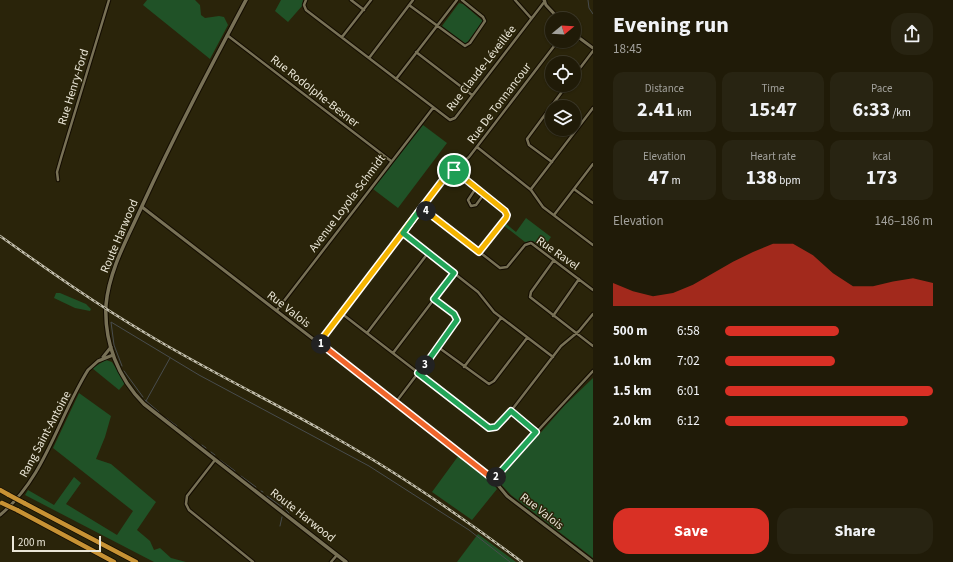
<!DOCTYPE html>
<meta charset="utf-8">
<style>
:root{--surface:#201b08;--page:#282412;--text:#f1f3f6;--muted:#a2a19c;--line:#3d3929;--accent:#d93025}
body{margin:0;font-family:"Source Sans 3",sans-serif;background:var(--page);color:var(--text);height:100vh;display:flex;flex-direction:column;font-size:15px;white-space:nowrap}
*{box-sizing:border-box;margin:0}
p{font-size:13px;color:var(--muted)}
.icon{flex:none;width:22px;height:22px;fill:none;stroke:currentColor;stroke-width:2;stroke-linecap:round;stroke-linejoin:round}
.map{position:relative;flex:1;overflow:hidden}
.panel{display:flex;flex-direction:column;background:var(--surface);width:360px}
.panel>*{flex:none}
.needle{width:26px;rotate:72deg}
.controls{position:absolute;left:545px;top:12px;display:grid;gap:8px}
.controls a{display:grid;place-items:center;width:36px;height:36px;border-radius:50%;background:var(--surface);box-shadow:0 1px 3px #0004,0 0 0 1px var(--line);font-size:20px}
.scale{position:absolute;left:12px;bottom:10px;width:89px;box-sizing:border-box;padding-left:4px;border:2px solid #eae6d7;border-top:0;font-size:11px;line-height:14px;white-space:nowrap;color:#eae6d7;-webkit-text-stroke:3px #2a240a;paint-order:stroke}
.pin{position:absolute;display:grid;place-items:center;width:34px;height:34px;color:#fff;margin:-17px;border:2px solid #fff;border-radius:50%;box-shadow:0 1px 4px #0007}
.km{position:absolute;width:20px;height:20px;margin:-10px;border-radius:50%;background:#222;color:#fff;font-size:11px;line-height:20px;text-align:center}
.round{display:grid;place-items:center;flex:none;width:42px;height:42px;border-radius:16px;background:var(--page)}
.head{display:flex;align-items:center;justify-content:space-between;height:68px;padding:0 20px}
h1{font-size:22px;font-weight:700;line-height:30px}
.metrics{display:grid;grid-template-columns:repeat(3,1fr);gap:6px;height:68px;padding:4px 20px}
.metrics div{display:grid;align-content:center;border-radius:10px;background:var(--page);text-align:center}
.metrics b{font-size:20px;font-weight:700}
.metrics small{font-size:11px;font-weight:400}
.metrics p{font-size:11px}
.chart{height:112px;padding:8px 20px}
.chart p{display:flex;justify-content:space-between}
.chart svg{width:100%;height:72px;margin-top:4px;fill:var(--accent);opacity:.7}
.button{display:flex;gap:8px;margin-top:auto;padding:8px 20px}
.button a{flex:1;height:46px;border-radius:16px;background:var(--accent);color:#fff;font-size:16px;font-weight:700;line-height:46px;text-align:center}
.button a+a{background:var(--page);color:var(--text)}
ul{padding:0 20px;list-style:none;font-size:13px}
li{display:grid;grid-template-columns:64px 48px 1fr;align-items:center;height:30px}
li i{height:10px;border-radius:5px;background:var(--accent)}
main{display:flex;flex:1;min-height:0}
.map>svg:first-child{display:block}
.green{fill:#205227}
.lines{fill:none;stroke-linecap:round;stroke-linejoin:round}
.stream{stroke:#484c4d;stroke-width:1}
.minor-casing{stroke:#130c00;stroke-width:4.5}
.tertiary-casing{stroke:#130c00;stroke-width:5}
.secondary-casing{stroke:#130c00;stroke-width:5.5}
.motorway-casing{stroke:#130c00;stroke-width:6}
.minor{stroke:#787156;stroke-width:2.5}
.tertiary{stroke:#787156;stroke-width:3}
.secondary{stroke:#787156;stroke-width:3.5}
.motorway{stroke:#c79234;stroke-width:4.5}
.rail-casing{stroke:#c5c1b0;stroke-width:2.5}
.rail{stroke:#2a240a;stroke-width:1;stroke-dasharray:3;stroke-linecap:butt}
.motorway-bridge-casing{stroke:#130c00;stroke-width:6;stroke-linecap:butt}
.motorway-bridge{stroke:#c79234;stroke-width:4.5}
.split-1-casing{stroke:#fff;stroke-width:8}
.split-2-casing{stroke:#fff;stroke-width:8}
.split-3-casing{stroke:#fff;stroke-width:8}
.split-4-casing{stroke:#fff;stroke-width:8}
.split-5-casing{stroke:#fff;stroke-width:8}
.split-1{stroke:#f5b400;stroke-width:5}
.split-2{stroke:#f0652b;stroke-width:5}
.split-3{stroke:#22a559;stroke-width:5}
.split-4{stroke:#22a559;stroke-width:5}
.split-5{stroke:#f5b400;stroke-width:5}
.labels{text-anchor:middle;stroke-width:3;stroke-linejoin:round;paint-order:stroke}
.street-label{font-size:12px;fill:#eae6d7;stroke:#2a240a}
</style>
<main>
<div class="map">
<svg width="593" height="562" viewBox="0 0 593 562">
<rect width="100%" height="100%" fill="#2a240a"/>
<path class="green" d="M147 0H195L200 5 201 15 205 18 219 16 224 17 228 25 210 59 143 5Z
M281 0H303L302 6 288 22 275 11Z
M459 3 463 4 483 21 466 44 442 26Z
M423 125 447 143 398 208 373 189Z
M526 218 551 237 543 249 533 241 525 242 503 225 505 223 516 232Z
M56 293H60L86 304 91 309 90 311 75 308 54 298Z
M106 360 112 362 125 383 119 390 92 368Z
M593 378V558L511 495 498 481 565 405Z
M79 393 111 416 105 437 96 459 111 464 156 502 137 530 150 541 154 550 160 548 171 558 186 562H154L25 495 28 490 54 505 74 477 81 483 66 504 117 535 133 511 53 448Z
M459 455 488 478 487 480 490 482 491 481 497 489 472 520 432 492Z
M478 534 516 562H457Z"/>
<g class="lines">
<path class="stream" d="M588 0 589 8 593 14
M122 366 114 345 111 322 199 375 369 466 469 530 510 562
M124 371 143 397
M145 400 159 412
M146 401 170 358
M166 418 177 426
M188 435 193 439
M202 445 206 448
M211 452 215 455
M220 460 235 471
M241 476 256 487
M261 491 263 492
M267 496 282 507
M286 510 289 513
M280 526 282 517"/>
<defs>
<path id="minor" d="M306 0 304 5 306 10 450 120 455 118 545 1
M351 0 364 10
M515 0 531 18
M409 5 465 46 470 43 485 21 483 17 462 0
M227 35 391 161
M342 37 371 0
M416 52 472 95
M369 58 413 0
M574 76 593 51
M396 79 457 0
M477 147 531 190 543 207 593 245
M552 162 529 145 527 139 567 85
M454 170 507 214 506 218 479 252
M58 180 57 172 61 158 109 0
M476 188 468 200 471 206 476 205 484 194
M531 189 593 108
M574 189 593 203
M422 207 500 268 507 267 525 245 531 243 593 290
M554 215 593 164
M403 233 478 292 494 312 553 357
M554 260 531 292 530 297 593 346
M277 310 433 108
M341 313 491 429 497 426 514 407 561 346 579 331 593 314
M553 316 579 279
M367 333 428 253
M319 343 442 181 469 157 558 41
M438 347 489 384 494 381 527 338
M393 353 454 273
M464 367 501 318
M396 402 456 323 455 315 434 299
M511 411 536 432
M215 460 187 496 186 504 189 510 253 562
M493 479 593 371
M331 562 337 555"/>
<path id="tertiary" d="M544 0 546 5 559 19
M574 34 593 48
M142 207 474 463 492 478 507 496 593 562
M103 357 111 347
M0 515C45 478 58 418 88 370L98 361 113 355"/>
<path id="secondary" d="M246 0C210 68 174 136 142 206 128 237 109 270 106 305 104 342 118 378 144 404L346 562"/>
<path id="motorway" d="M0 490 9 495
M24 503 136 562
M17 510 114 562"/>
</defs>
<use href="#minor" class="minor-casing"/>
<use href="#tertiary" class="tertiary-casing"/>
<use href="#secondary" class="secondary-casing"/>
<use href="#motorway" class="motorway-casing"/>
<use href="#minor" class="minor"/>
<use href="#tertiary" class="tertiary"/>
<use href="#secondary" class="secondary"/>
<use href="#motorway" class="motorway"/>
<defs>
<path id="rail" d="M0 236C48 270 96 304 147 334 208 371 272 401 334 437 400 474 462 517 522 562"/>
</defs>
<use href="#rail" class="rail-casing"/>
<use href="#rail" class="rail"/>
<defs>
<path id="motorway-bridge" d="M9 495 24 503
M2 503 17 510"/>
</defs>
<use href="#motorway-bridge" class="motorway-bridge-casing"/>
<use href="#motorway-bridge" class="motorway-bridge"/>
</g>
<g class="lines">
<defs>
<path id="split-1" d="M321 344 319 343 321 340 442 181 454 170"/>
<path id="split-2" d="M321 344 493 479 496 477"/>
<path id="split-3" d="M425 365 418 373 489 428 496 427 511 411 536 432 496 477"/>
<path id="split-4" d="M425 365 457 320 454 314 434 299 454 273 403 233 422 207 426 211"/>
<path id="split-5" d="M426 211 479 252 506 218 507 215 505 211 454 170"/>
</defs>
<use href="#split-1" class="split-1-casing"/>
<use href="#split-2" class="split-2-casing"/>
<use href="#split-3" class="split-3-casing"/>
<use href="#split-4" class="split-4-casing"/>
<use href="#split-5" class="split-5-casing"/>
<use href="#split-1" class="split-1"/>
<use href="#split-2" class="split-2"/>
<use href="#split-3" class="split-3"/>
<use href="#split-4" class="split-4"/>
<use href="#split-5" class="split-5"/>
</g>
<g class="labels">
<g class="street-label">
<text transform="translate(481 68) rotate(-52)" y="4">Rue Claude-Léveillée</text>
<text transform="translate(73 87) rotate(-73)" y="4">Rue Henry-Ford</text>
<text transform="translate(315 91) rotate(38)" y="4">Rue Rodolphe-Besner</text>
<text transform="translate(499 103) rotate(-53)" y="4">Rue De Tonnancour</text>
<text transform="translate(347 203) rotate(-53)" y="4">Avenue Loyola-Schmidt</text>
<text transform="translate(119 236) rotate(-67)" y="4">Route Harwood</text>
<text transform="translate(558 253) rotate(35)" y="4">Rue Ravel</text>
<text transform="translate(289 309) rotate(38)" y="4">Rue Valois</text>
<text transform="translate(45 434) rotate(-62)" y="4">Rang Saint-Antoine</text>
<text transform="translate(542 511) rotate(38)" y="4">Rue Valois</text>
<text transform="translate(303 515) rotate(38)" y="4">Route Harwood</text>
</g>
</g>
</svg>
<div class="controls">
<a><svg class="needle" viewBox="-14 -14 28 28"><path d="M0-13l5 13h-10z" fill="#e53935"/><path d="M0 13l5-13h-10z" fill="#a2a19c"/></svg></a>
<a><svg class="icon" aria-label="locate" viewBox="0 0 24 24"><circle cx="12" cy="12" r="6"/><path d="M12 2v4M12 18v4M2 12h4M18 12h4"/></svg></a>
<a><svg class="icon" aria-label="layers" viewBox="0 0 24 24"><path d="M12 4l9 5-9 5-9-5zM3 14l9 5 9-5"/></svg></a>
</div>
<div class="scale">200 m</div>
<div class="pin" style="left:454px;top:170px;background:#1e9e55"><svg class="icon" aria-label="arrive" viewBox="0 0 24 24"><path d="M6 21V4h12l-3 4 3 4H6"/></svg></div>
<b class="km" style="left:321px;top:344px">1</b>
<b class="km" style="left:496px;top:477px">2</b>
<b class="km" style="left:425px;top:365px">3</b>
<b class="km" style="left:426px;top:211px">4</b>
</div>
<section class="panel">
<div class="head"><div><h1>Evening run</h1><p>18:45</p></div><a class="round"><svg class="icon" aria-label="share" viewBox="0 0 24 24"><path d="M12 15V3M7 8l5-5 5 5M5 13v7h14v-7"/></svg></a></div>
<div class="metrics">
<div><p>Distance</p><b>2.41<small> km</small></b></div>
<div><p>Time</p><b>15:47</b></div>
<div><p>Pace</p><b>6:33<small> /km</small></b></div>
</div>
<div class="metrics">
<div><p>Elevation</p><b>47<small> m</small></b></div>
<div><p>Heart rate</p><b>138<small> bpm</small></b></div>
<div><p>kcal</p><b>173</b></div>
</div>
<div class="chart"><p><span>Elevation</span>146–186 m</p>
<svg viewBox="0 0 160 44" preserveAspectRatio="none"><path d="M0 44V30L10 35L20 38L30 36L40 31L50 24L60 17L70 11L80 6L90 6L100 13L110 24L120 32L130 32L140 29L150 27L160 30V44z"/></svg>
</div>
<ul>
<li><b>500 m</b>6:58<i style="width:55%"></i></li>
<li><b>1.0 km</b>7:02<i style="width:53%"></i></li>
<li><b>1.5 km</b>6:01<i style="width:100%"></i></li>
<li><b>2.0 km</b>6:12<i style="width:88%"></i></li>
</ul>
<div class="button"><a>Save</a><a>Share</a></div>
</section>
</main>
